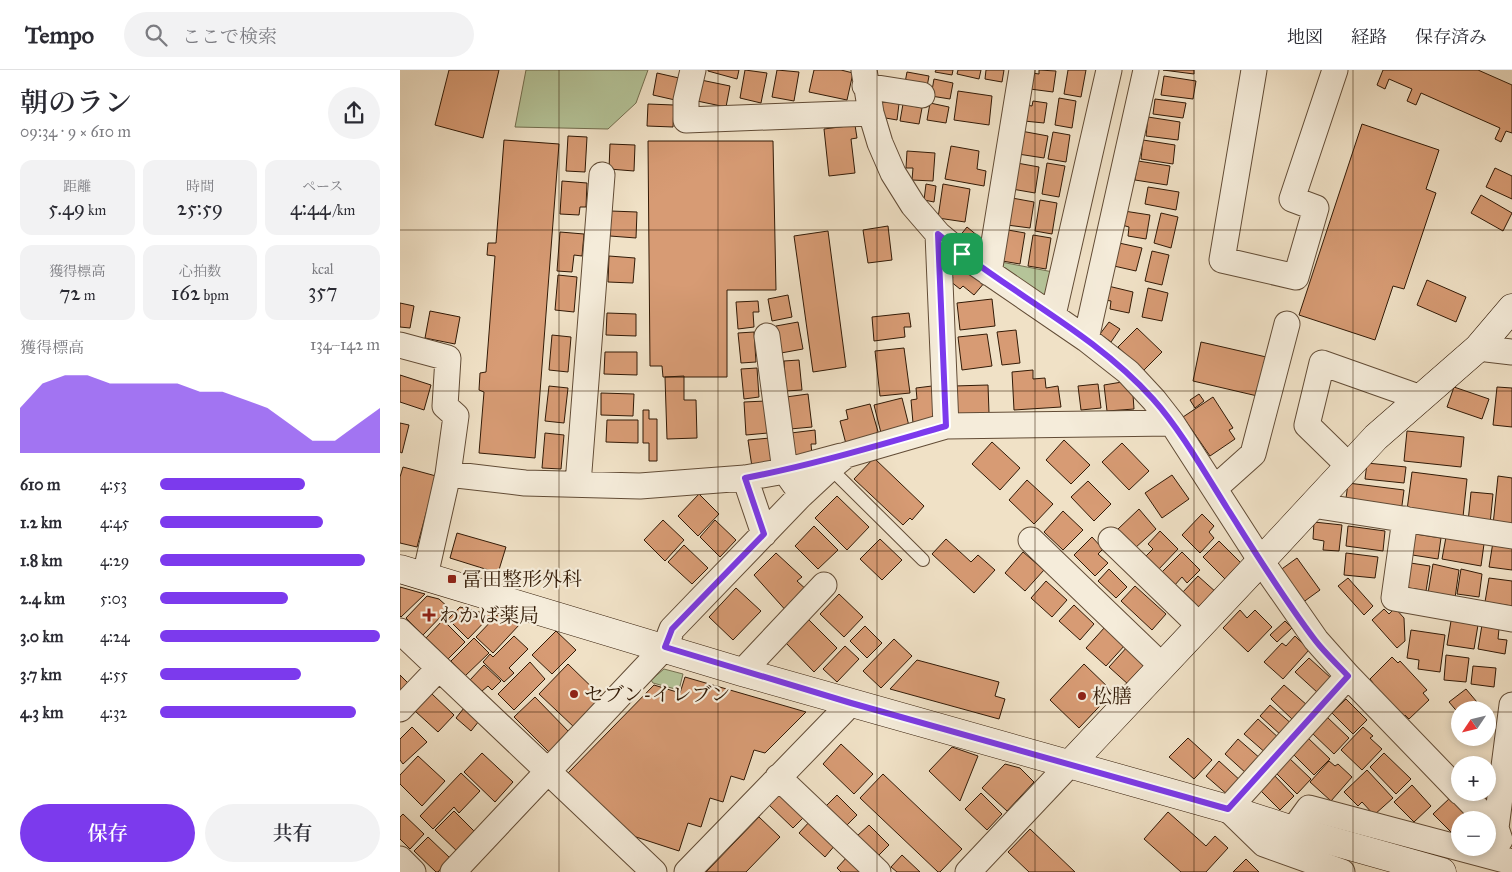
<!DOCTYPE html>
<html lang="ja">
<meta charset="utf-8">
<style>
:root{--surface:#fff;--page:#f2f2f3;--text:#2b2b33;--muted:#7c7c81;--line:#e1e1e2;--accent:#7c3aed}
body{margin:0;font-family:"IM FELL Great Primer","Noto Serif JP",serif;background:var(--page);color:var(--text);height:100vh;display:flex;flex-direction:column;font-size:19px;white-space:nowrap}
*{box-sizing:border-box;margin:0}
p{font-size:16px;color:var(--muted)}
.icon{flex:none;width:28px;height:28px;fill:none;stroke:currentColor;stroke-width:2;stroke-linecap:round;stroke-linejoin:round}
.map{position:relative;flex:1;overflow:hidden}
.panel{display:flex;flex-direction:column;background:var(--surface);width:400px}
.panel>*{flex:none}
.needle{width:32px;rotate:235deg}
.fabs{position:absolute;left:1051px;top:631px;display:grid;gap:10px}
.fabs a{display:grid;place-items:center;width:45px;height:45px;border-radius:50%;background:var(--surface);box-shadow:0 2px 8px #0003;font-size:25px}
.pin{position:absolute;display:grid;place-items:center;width:42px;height:42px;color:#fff;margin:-21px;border-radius:10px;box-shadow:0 2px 8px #0006}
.round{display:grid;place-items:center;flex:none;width:52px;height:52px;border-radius:26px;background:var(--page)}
.overview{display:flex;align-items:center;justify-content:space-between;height:85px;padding:0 20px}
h1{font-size:28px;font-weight:600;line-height:38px}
.metrics{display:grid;grid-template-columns:repeat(3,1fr);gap:8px;height:85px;padding:5px 20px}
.metrics div{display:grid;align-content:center;border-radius:12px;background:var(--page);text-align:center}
.metrics b{font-size:21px;font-weight:600}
.metrics small{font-size:14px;font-weight:400}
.metrics p{font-size:14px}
.chart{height:140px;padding:10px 20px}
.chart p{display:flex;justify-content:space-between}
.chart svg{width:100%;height:90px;margin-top:5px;fill:var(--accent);opacity:.7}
.primary-button{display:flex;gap:10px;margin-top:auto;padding:10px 20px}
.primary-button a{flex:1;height:58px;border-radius:30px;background:var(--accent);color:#fff;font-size:20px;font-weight:600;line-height:58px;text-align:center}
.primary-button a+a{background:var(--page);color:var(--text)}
ul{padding:0 20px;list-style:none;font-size:16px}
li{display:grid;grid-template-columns:80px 60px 1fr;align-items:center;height:38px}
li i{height:12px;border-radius:6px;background:var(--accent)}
header{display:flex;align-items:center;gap:30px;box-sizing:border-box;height:70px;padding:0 25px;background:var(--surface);border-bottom:1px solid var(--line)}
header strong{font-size:24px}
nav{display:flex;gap:28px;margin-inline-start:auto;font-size:18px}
.search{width:350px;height:45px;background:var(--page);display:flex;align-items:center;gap:12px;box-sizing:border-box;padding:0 18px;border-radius:28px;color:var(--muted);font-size:19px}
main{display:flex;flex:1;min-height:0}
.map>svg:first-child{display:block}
.green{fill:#b5c499;stroke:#746f50}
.building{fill:#d79b74;stroke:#321a06}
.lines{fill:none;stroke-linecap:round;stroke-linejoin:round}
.lane-casing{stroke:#624c36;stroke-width:14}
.street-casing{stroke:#624c36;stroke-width:27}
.secondary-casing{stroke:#321a06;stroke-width:29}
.lane{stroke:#f5ecda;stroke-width:12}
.street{stroke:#f5ecda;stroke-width:25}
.secondary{stroke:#f5ecda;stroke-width:28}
.route-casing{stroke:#fff;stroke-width:10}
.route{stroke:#7c3aed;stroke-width:6}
.grid{fill:none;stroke:#321a06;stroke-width:1;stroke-opacity:0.55}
.poi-dot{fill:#8f2418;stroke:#f5ecda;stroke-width:2}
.labels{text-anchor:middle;stroke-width:4.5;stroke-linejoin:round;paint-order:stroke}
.poi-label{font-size:20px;fill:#321a06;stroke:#f5ecda;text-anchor:start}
</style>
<header>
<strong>Tempo</strong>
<div class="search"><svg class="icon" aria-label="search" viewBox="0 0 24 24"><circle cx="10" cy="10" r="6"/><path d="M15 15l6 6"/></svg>ここで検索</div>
<nav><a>地図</a><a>経路</a><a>保存済み</a></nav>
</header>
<main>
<section class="panel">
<div class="overview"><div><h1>朝のラン</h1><p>09:34 · 9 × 610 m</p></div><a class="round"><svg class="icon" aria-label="share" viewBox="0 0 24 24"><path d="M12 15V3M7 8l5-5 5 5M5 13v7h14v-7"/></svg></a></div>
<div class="metrics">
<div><p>距離</p><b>5.49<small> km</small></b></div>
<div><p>時間</p><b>25:59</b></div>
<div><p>ペース</p><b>4:44<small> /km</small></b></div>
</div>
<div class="metrics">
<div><p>獲得標高</p><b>72<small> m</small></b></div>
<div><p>心拍数</p><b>162<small> bpm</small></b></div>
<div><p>kcal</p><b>357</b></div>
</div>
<div class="chart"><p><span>獲得標高</span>134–142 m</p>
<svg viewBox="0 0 160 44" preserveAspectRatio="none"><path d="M0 44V22L10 10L20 6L30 6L40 10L50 10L60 10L70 10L80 14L90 14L100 18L110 22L120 30L130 38L140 38L150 30L160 22V44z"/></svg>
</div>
<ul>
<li><b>610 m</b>4:53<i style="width:66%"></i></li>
<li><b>1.2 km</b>4:45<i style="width:74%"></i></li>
<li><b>1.8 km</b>4:29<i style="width:93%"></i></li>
<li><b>2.4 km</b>5:03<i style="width:58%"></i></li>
<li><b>3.0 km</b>4:24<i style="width:100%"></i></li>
<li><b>3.7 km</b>4:55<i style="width:64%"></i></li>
<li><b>4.3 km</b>4:32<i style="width:89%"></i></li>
</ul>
<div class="primary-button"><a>保存</a><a>共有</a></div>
</section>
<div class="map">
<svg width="1112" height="802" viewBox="0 0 1112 802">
<rect width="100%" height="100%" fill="#f0e1c6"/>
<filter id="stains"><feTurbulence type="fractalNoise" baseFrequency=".004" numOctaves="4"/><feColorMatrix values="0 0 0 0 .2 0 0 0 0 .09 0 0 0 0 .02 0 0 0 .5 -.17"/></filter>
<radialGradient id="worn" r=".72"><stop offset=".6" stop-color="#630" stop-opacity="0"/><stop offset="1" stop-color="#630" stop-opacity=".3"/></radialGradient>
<path class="green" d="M126 0H248L236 33 208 59 115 57Z
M601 192 653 202 648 232 600 200Z
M264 599 283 604 279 620 253 613 251 610Z"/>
<path class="building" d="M49 0H99L83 68 35 55Z
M308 0H339L337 9 308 1Z
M345 0 367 3 361 33 340 28Z
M377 0 399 2 394 31 372 27Z
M414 0H441L453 3 447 30 409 22Z
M536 0H553L552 5 535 2Z
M558 0H581L579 9 557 4Z
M586 0H604L602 12 585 9Z
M639 0 656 1 653 22 630 19 632 3 639 4Z
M668 0H686L681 27 664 24Z
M763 0H794V4Z
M983 0H1078L1112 15V63L1106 61 1101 72 1095 69 1100 58 1021 23 1016 35 1007 31 1012 19 989 9 985 19 977 15Z
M507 2 529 6 526 22 504 18Z
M257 3 279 8 275 30 253 25Z
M764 6 796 11 793 29 761 25Z
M534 9 553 13 550 29 531 26Z
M301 10 330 16 326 37 297 31Z
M558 21 592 26 589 55 554 50Z
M659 28 676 31 672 58 655 55Z
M755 29 786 33 783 48 753 44Z
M483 31 499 34 497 50 480 47Z
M633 31 647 33 644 53 624 51 626 35 632 36Z
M530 33 549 37 546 53 527 50Z
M248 34 274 35 273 57 247 56Z
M503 34 522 38 519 54 500 51Z
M748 47 780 52 778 70 746 66Z
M962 54 1039 80 1026 119 1036 123 1004 219 993 216 975 270 899 245Z
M455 55 457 68 451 69 455 103 429 106 424 59Z
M621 61 648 66 644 88 618 84Z
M653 62 670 65 666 92 648 89Z
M168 66 187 67 185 102 166 101Z
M104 70 159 74 135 388 79 383 84 322 79 320 80 303 86 302 95 186 87 185 88 173H96Z
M743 70 775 75 773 94 741 89Z
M248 71H373L376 220H327V307H263L262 296H250Z
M210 74 235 75 234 101 209 99Z
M551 76 579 81 577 99 586 101 584 116 545 109Z
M507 81 535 83 533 111 512 110 513 98H506Z
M738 91 770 96 767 115 735 110Z
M617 93 639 97 635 123 612 119Z
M647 93 665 96 659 127 642 124Z
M1095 98 1112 106V129L1086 117Z
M162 111 187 113 186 137H180L179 145 160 144Z
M526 114 536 116 534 132 524 130Z
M543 114 570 119 565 152 538 148Z
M748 117 779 122 776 140 745 134Z
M1081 125 1112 143 1103 161 1071 143Z
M612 128 634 132 630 158 607 155Z
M640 130 657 133 652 164 635 161Z
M211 141 237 142 236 168 210 166Z
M724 141 750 145 746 169 728 166 729 157 722 155Z
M761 143 778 147 771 178 754 173Z
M488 156 492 190 468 193 463 160Z
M567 157 584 171 576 181 559 167Z
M608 160 625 163 620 194 602 191Z
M428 161 446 297 413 302 394 166Z
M160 162 184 164 182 186 174 185 172 202 157 201Z
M633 165 651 168 646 199 628 196Z
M719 173 742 178 736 201 714 196Z
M752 181 769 185 762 215 745 211Z
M209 186 235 188 233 213 208 212Z
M558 191 585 212 574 225 563 216 560 219 550 211 553 207 549 203Z
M158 205 177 207 174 242 155 240Z
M1027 210 1066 227 1056 252 1017 235Z
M708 216 733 222 729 243 710 239 711 231 705 230Z
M748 218 768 223 762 251 742 247Z
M388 225 392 247 372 251 368 229Z
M592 229 595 256 560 260 557 233Z
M358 231 359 242H353L354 257 338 259 336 232Z
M0 233 14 236 10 258 0 257Z
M30 241 60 247 55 274 25 268Z
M207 243 236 244V266L206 265Z
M509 243 511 257H504L505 267 474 271 472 247Z
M398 252 403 279 381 283 376 256Z
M709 252 720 259 711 272 700 264Z
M737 258 762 282 743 301 718 277Z
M616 260 620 293 602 295 597 262Z
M354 262 356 292 341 293 338 263Z
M587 264 592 296 562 300 558 267Z
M152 265 171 267 168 302 149 300Z
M801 272 875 289 866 328 793 311Z
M504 278 510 323 480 326 475 281Z
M205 282H237V305L204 304Z
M399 290 402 320 386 321 384 291Z
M357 298 359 327 344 329 341 299Z
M633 300V309L645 308 646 318 658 316 661 337 614 340 612 302Z
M0 305 31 315 24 340 0 332Z
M284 306V330H296L297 368 267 369 265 307Z
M722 312 733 325 734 339 707 341 704 315Z
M698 314 701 338 681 340 678 316Z
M588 315 589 343 554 344V316Z
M149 316 168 318 164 353 145 351Z
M532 316 535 340 530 352 513 353 511 330 517 329 516 318Z
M1054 317 1089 329 1082 349 1047 337Z
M1097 317 1112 318V357L1093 355Z
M201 323 234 324 233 346 201 345Z
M408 324 412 357 390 359 386 327Z
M799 324 804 331 795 338 790 330Z
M813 327 833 358 829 360 835 369 810 386 783 347Z
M502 328 509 356 481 363 474 335Z
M366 331 368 363 346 365 344 332Z
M470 334 479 365 446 374 440 351 448 349 446 340Z
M243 340H249V349H257V391H249V373H243Z
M207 350H238V373L206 372Z
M0 353 9 355 2 383 0 382Z
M415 360 416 374H411L412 385 394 387 391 363Z
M1007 361 1064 367 1061 397 1004 391Z
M145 363 164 365 161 399 142 398Z
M370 368 373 395 352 397 348 370Z
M664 370 690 395 671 414 646 390Z
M592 372 620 398 600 420 572 394Z
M722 373 749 401 729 420 702 392Z
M474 388 524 436 512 450 510 448 503 455 454 409Z
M967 393 1006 397 1004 413 965 409Z
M3 397 36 406 17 477 0 473V407Z
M1012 402 1067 409 1063 447 1007 440Z
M772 405 789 429 762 448 745 423Z
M1098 406 1112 408V457L1093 455Z
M627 410 653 434 634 454 609 430Z
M688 411 711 434 694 451 671 427Z
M948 413 1004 420 1001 443 945 436Z
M1071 422 1093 424 1090 454 1068 452Z
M299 424 319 444 298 466 278 446Z
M437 426 469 457 447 480 415 448Z
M739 439 756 459 735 478 718 459Z
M663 441 683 460 663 480 644 462Z
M802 444 814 456 809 462 814 468 800 483 782 465Z
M263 450 284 470 265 491 244 470Z
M315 450 336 470 320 487 300 467Z
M914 452 942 455 939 481 923 480 924 471 913 469Z
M414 456 438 480 418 499 395 476Z
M948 456 985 461 983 481 946 476Z
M760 461 778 479 758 500 745 487 753 479 748 474Z
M57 463 106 477 98 503 50 488Z
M1009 463 1041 468 1038 489 1006 484Z
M692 467 703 479 698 484 708 493 695 506 674 485Z
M1046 467 1084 474 1081 496 1042 489Z
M480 469 502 490 482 510 460 489Z
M546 469 571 492 578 485 595 500 574 523 532 484Z
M819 471 842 494 826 510 803 487Z
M1093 472 1112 475V500L1089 497Z
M284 475 308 498 292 514 268 492Z
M623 482 644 500 625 521 605 503Z
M782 482 800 500 787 513 782 507 774 516 762 502Z
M376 483 402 507 397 511 409 522 389 544 354 505Z
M946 483 978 487 975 508 944 505Z
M897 488 920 520 902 533 879 501Z
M1004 492 1030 496 1026 521 1000 516Z
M1033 494 1059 500 1055 528 1028 523Z
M709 499 727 517 716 528 698 511Z
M1061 499 1082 504 1079 527 1057 524Z
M798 506 817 523 801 540 782 523Z
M948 508 973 536 964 545 938 516Z
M1089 508 1112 511V536L1085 532Z
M646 511 667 530 652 547 631 528Z
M735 516 766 544 752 560 721 531Z
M0 517 25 524 1 547 0 546Z
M336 518 361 541 333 570 309 547Z
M439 524 463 547 444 567 420 544Z
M27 526 39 529 49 538 23 565 6 548Z
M674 535 694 554 680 570 659 551Z
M60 537 91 545 68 569 48 549Z
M995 538 1004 548 1005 571 997 578 972 550 984 539 989 544Z
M840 540 847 548 855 540 872 557 848 582 823 558Z
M97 545 120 554 93 583 76 567Z
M43 550 65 572 48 589 26 568Z
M409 550 437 578 414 602 386 573Z
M885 551 892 558 877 572 870 565Z
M1051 551 1078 555 1074 579 1047 575Z
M1082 555 1099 559 1098 569 1107 570 1105 584 1078 579Z
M465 556 482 573 467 588 450 571Z
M705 557 725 575 706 596 686 578Z
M1011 560 1045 565 1040 602 1018 599 1019 590 1007 588Z
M156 561 176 580 152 604 132 585Z
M114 566 128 579 109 598 114 603 104 612 83 592 90 584 93 587Z
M895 566 909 580 883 609 864 592 882 573 886 576Z
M74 568 89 583 65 606 51 591Z
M494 569 512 586 481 618 463 601Z
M445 576 459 589 437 612 423 599Z
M728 576 748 594 729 615 709 597Z
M1046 585 1069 588 1066 612 1044 610Z
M992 587 998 593 1000 591 1027 620 1023 623 1029 630 1009 649 1005 645 1002 648 971 615 973 613 970 609Z
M909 588 931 608 918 623 895 602Z
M517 590 599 612 595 626 605 629 599 649 490 619Z
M130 592 145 609 114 640 98 624Z
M168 594 203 628 175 658 139 624Z
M684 594 713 622 679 658 650 630Z
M84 595 101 611 92 620 88 616 82 621 70 610Z
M1073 596 1096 598 1094 617 1071 614Z
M0 605 10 615 0 625Z
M285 607 406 642 365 683 354 680 344 710 331 706 323 732 310 728 301 757 288 753 279 781 233 766 168 703 254 615 280 623Z
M884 615 907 635 893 650 871 629Z
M1066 619 1082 638 1079 640H1060V645L1049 632Z
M32 624 54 645 38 662 15 641Z
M135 627 171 664 151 684 114 647Z
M946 629 967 650 953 664 932 643Z
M870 635 893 655 882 666 860 646Z
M64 638 79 651 71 661 56 648Z
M927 647 949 668 934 684 912 663Z
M858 649 880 669 867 684 844 664Z
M12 657 27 672 3 694 0 690V669Z
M963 657 973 666 970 668 982 679 962 700 941 680Z
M788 668 812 690 794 709 769 687Z
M908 668 930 689 914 705 893 684Z
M838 669 861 689 847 704 825 684Z
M441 674 473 704 454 724 423 694Z
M552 677 578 686 560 731 529 701Z
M82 683 113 712 95 732 64 702Z
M984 683 1011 709 996 724 970 697Z
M18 686 45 711 22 736 0 714V705Z
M889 688 911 709 897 724 875 702Z
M819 691 842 712 829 726 806 706Z
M929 691 935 696 938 694 952 707 931 731 910 712Z
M605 694 620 698 634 712 607 741 582 718Z
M967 700 993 728 974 745 962 732 958 736 944 722Z
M61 703 80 721 59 743 54 737 33 759 20 746Z
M483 704 562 779 540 802H538L460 728Z
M873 704 894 726 880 740 858 718Z
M1012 715 1031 736 1014 752 994 732Z
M379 722 405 746 393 758 368 734Z
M581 723 602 744 587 760 565 739Z
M437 725 457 745 445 757 425 737Z
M1051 727 1071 747 1068 750H1060V758L1053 764 1033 744Z
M54 741 78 765 60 784 35 760Z
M768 742 806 776 815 766 828 778 806 802H781L744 769Z
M3 744 24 764 10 779 0 769V747Z
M359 747 380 767 346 802H306Z
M411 750 436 774 425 787 399 763Z
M469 755 489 775 477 787 457 766Z
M630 759 675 802H629L608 782Z
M28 767 50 788 38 802H36L14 781Z
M502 785 520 802H497L491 797Z
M448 786 465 802H441L437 798Z
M846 789 859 802H833Z"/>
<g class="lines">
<defs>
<path id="lane" d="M430 398 523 490"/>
<path id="street" d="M293 0 286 30V50L471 43
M464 0 471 43 480 73 493 103 513 135 538 164 562 184 686 269 728 302 754 330 772 353 861 491 916 570 948 606 1060 722
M854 0 822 190 896 207 916 138 892 129 935 0
M465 16 522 25
M538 164 546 356
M589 203 622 0
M653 245 709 0
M367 266 385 401 395 415
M686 269 746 0
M0 275 48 288 45 336 56 346 48 404 25 506
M1078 278 1112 282
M949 396 907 355 922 293 1021 328
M48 404 125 413 240 416 345 408 385 401 441 386
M345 408 364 464
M178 414 202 105
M815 418 853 384 887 254
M912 435 1112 466
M1005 449 994 528 1112 549
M631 470 762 596
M711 470 800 556
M0 561 254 802
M342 602 424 515
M0 639 39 598
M378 707 478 802
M1061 722 1096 758 1100 770
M1096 758 1112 635
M893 760 909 738 1112 792
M0 789 13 802
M53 802 265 577 272 559 401 425 430 398 446 385 546 356 772 353
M287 802 451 633
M568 802 669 695
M942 802 864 774 828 739 948 606"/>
<path id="secondary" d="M0 499 342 602 828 739 893 760 1042 802
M669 695 861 491 976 367 1078 278 1112 238"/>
</defs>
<use href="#lane" class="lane-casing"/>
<use href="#street" class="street-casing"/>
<use href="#secondary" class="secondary-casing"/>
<use href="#lane" class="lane"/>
<use href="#street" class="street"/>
<use href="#secondary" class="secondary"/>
</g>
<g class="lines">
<defs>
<path id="route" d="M538 164C607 222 692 261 753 329 780 359 805 403 827 438 855 482 883 528 915 570 925 583 937 594 948 606L828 739 451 633 265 577 272 559 364 464 345 408C413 395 479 375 546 356Z"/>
</defs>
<use href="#route" class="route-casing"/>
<use href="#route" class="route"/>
</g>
<path class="grid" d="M159 0V802M318 0V802M477 0V802M635 0V802M794 0V802M953 0V802M0 160H1112M0 321H1112M0 481H1112M0 642H1060M1088 642H1112"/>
<g class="poi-dot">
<rect x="47" y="504" width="10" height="10" rx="2.5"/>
<path d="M26.5 537.5h5v5h5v5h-5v5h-5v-5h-5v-5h5z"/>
<circle cx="174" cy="624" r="5"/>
<circle cx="682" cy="626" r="5"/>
</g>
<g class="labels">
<g class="poi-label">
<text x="62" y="516">冨田整形外科</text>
<text x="39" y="552">わかば薬局</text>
<text x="184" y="631">セブン-イレブン</text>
<text x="692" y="633">松膳</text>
</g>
</g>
<rect width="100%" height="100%" filter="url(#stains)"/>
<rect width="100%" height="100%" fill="url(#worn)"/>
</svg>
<div class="fabs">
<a><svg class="needle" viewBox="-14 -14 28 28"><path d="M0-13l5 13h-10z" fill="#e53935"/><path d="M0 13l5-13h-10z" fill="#7c7c81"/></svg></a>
<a>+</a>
<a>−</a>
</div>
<div class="pin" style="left:562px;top:184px;background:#1e9e55"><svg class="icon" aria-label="arrive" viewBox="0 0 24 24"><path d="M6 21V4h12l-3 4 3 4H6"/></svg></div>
</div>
</main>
